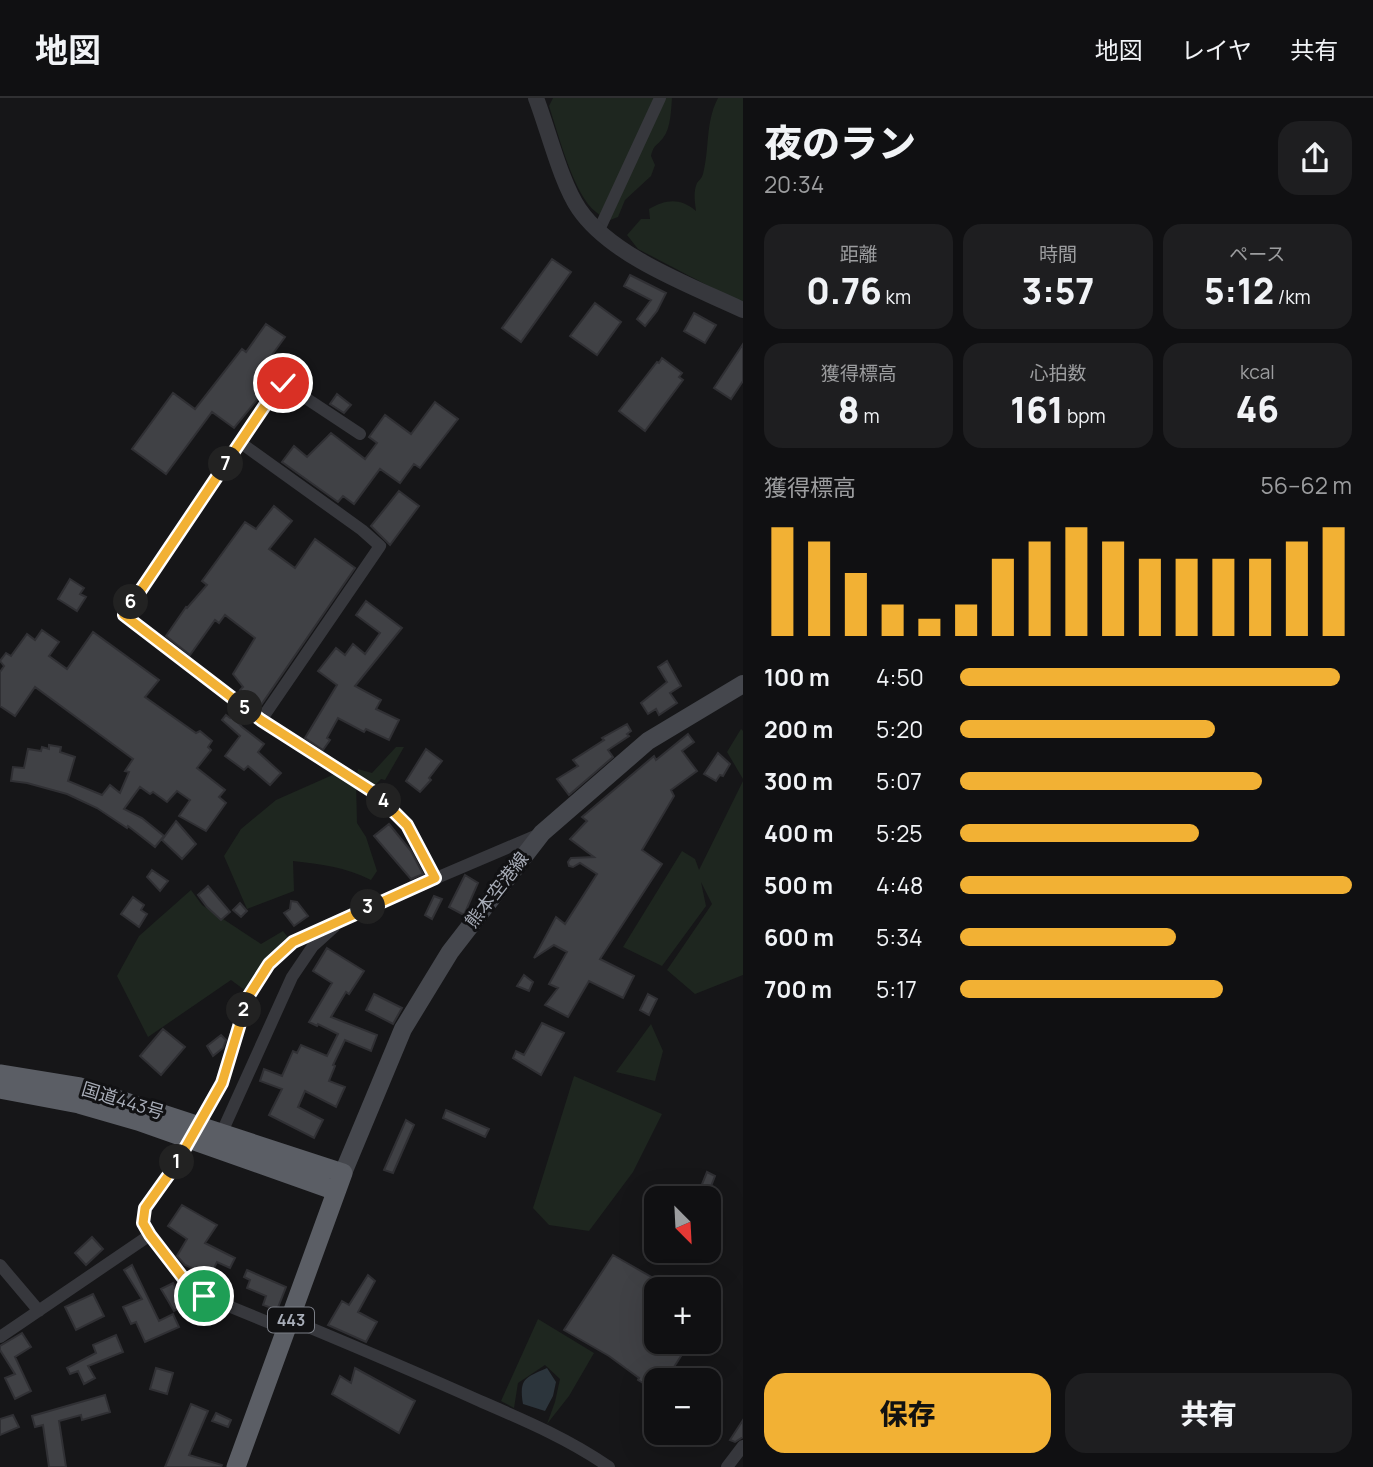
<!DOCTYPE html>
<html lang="ja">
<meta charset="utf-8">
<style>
:root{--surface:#101012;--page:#1e1e20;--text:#f1f3f6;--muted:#9c9d9f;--line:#303032;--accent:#f2b134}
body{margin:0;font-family:Manrope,"Noto Sans JP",sans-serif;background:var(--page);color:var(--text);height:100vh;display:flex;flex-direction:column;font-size:26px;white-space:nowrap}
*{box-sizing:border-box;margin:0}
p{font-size:23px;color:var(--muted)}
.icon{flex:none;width:38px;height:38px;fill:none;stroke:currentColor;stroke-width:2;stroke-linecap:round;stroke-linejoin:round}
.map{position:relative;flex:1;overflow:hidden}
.sheet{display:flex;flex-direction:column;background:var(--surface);width:630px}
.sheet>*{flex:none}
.needle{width:46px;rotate:156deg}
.buttons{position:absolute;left:644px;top:1088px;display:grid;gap:14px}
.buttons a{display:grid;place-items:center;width:77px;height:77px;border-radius:14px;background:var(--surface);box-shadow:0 7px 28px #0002,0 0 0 2px var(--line);font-size:35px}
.pin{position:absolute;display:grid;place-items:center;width:60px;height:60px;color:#fff;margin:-30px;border:4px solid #fff;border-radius:50%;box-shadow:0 2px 7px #0007}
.km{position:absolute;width:35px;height:35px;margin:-18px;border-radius:50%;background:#222;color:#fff;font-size:19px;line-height:35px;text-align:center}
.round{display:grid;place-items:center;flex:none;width:74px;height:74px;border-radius:21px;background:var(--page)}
.headline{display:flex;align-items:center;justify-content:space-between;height:119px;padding:0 21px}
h1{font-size:38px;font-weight:800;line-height:52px}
.figures{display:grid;grid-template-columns:repeat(3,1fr);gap:10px;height:119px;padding:7px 21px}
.figures div{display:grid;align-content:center;border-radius:18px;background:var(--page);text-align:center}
.figures b{font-size:35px;font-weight:800}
.figures small{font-size:19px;font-weight:400}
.figures p{font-size:19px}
.chart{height:196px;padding:14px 21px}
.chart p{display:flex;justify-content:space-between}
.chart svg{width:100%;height:126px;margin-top:7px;stroke:var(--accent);stroke-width:6}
.action{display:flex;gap:14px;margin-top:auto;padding:14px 21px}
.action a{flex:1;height:80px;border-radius:21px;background:var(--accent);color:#111;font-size:28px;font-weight:800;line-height:80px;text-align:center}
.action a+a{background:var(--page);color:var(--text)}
ul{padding:0 21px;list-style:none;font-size:23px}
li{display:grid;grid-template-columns:112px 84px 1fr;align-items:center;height:52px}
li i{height:18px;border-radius:9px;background:var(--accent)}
header{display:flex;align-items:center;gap:42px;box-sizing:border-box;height:98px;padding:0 35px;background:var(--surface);border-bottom:2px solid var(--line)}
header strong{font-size:33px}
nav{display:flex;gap:38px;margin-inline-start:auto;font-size:24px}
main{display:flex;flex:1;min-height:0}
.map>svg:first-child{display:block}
.green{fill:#1e261f}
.water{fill:#2c353c}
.building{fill:#404145;stroke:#303034;stroke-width:2}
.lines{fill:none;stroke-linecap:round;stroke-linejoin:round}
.minor{stroke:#37383d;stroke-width:12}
.tertiary{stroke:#37383d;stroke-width:16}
.secondary{stroke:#45474d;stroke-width:18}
.trunk{stroke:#5b5e65;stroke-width:19}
.minor-bridge{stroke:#37383d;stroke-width:12}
.route-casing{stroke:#fff;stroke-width:14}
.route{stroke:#f2b134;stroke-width:9}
.labels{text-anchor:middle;stroke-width:6;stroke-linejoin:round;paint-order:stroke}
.shield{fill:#111113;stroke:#7b7e86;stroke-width:2}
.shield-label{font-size:16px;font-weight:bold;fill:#a8adb8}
.street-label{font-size:18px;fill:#a8adb8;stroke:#111113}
</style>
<header>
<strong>地図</strong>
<nav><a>地図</a><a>レイヤ</a><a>共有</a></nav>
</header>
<main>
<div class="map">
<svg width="743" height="1369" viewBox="0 0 743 1369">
<rect width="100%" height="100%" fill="#161618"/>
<path class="green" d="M553 0H672C671 12 671 30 663 40 656 49 654 46 651 58L655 67 651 78 625 102 618 119 610 122C606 120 600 118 596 114 574 98 558 35 549 8Z
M718 0H743V206L638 151 627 137 641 121H650L649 111C667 101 680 100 696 113 695 105 693 94 697 85 699 82 702 80 703 76 710 49 705 25 718 0Z
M741 631 743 633V681L727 654Z
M396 649H404L385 682 381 681 375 687 357 677 358 671 372 675Z
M337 675 356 683 357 725 366 739 377 773 371 782C345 769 321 766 293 763L294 793 247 811 224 758 241 731 276 702Z
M743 683V877L695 896 667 872 712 806 701 784 706 808 662 868 623 849 682 753 695 761 699 772Z
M191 792 202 807 261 846 283 833 290 842 250 896 231 882 148 939 117 878 139 838Z
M651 926 663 953 655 983 616 974Z
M574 978 662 1016 633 1074 589 1133 549 1127 533 1110Z
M538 1221 594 1255 569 1298 547 1326 555 1304 560 1281 545 1267 518 1285 514 1310 501 1303Z"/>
<path class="water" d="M547 1270 556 1284 553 1298 545 1313 523 1306C519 1280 525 1280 547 1270Z"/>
<path class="building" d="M552 161 571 174 521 244 502 230Z
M630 177 666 195 657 213 645 228 637 221 651 202 624 188Z
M595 205 621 224 597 257 570 238Z
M694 215 716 227 705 245 684 233Z
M266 226 285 239 264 268 278 276 234 330 212 314 166 376 132 351 173 295 195 311 242 251 246 254Z
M743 246V283L731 301 714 290Z
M662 260 682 275 679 279 683 282 645 333 619 313 657 264 659 265Z
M337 296 351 307 344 315 330 306Z
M435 304 458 321 420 370 414 366 400 385 380 371 354 406 343 398 338 404 282 364 294 348 307 359 331 335 365 361 377 345 369 339 385 317 411 336Z
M399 393 419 408 390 447 371 428Z
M274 408 292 423 269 451 295 470 315 441 355 470 261 607 240 592 243 589 233 576 255 540 225 517 219 525 215 522 190 557 166 538 186 509 187 510 207 487 202 483 245 424 256 431Z
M70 481 84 490 80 496 86 499 77 513 58 501Z
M366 503 402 530 355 588 381 602 376 611 399 622 389 642 366 631 364 634 338 620 327 640 330 642 323 652 305 640 337 587 318 573 336 550 345 557 353 546 365 556 380 535 356 517Z
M42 532 59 544 49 558 67 571 93 534 159 582 145 599 196 635 200 633 212 643 208 649 211 652 197 670 225 692 219 699 226 705 206 733 179 718 190 702 177 693 167 704 153 694 150 696 140 689 124 711 142 720 164 738 155 749 128 728 127 730 97 710 67 696 27 685 11 683 13 669 24 670 28 651 41 653 42 649 49 651V647L61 649 60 654 75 659 68 683 102 697 110 687 120 695 129 674 125 673 133 661 35 589 15 618 0 608V574L4 568 0 563 6 555 11 558 27 536 35 542Z
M667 563 681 588 670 595 677 605 659 617 656 611 648 616 641 605 667 584 658 569Z
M226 617 230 620 232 618 242 629 264 646 258 654 281 675 270 687 248 668 244 672 225 658 240 638 222 622Z
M627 626 631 633 627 636 629 638 608 652 613 659 569 697 557 681 578 668 573 662 604 642 602 640Z
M688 636 694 644 682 653 697 673 671 692 674 698 642 752 662 766 600 861 634 878 623 900 589 883 568 919 545 907 558 890 549 886 567 854 554 847 534 860 556 819 565 826 597 776 580 765 573 769 569 768 568 764 571 760 594 759 570 741 587 723 582 719 654 658 656 662Z
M426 651 442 663 429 680 431 682 420 694 406 683Z
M718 655 730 666 723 678 720 677 716 683 704 676Z
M176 723 196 746 182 761 162 742Z
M389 726 411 753 423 776 411 781 374 738Z
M152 772 168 783 160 793 147 779Z
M465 777 478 785 464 817 449 809Z
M208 788 230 814 221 822 207 809 198 797Z
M434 798 442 801 432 821 425 817Z
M133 799 144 807 141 812 147 816 139 829 121 816Z
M291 803 297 804 308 818 294 828 284 815 290 811Z
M240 805 247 813 241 819 233 812Z
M327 850 364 873 349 896 346 894 331 919 377 937 371 953 345 942 333 967 335 968 329 983 345 989 336 1009 305 993 298 1009 323 1022 314 1040 269 1017 282 991 260 983 264 971 282 978 293 953 297 955 301 947 327 958 338 936 318 926 317 928 309 924 332 885 313 873Z
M524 877 533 884 529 893 517 888Z
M374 896 402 910 393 926 366 912Z
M648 896 657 901 649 917 640 912Z
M542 925 564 935 541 977 513 960 516 953 524 957Z
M163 931 185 949 161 977 140 958Z
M221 937 226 942 223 950 213 958 207 948Z
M446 1012 489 1031 485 1039 443 1020Z
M406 1022 414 1027 393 1075 384 1072Z
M707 1074 715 1078 706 1101H696Z
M182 1107 217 1127 205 1145 235 1160 230 1170 217 1164 210 1178 185 1167 177 1158 187 1141 168 1128Z
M92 1139 103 1151 86 1167 75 1155Z
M613 1157 674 1192H656V1244H690L665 1283H656V1293L638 1282 639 1280 609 1258 564 1232Z
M132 1167 159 1223 173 1216 179 1229 145 1244 136 1224 131 1226 123 1209 142 1201 124 1172Z
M247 1172 286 1189 277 1212 263 1207 266 1198 247 1190 250 1182 244 1179Z
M368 1177 375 1183 358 1214 377 1224 366 1244 328 1227 342 1203 349 1207Z
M173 1185 185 1207 174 1213 161 1191Z
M93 1196 104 1218 76 1232 65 1209Z
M22 1235 31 1249 15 1259 31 1293 15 1301 5 1280 15 1276 0 1252V1248Z
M116 1237 123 1254 88 1268 95 1280 84 1286 78 1273 70 1276 67 1270 96 1255 93 1247Z
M156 1270 173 1275 167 1296 150 1291Z
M355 1270 415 1303 399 1335 332 1296 340 1278 351 1285Z
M105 1297 110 1314 82 1322 81 1317 59 1323 66 1369H49L43 1327 35 1329 32 1318Z
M191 1306 208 1313 189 1357 222 1367 221 1369H165Z
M216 1315 231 1322 228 1329 212 1323Z
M13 1317 19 1329 0 1337V1321Z
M743 1322V1339L735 1344 730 1342Z"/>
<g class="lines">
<path class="minor" d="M599 132 660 0
M360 336 283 285 269 300 124 517 261 622 375 695 407 727 435 780
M241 345 362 432 380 448 261 622
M222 984 248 899 269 866 293 844 359 813 542 735
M222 1034 292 879 313 848 334 829
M175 1068 145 1110 143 1125 150 1137 187 1185 204 1198 287 1232
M0 1167 39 1213
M289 1229 301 1226C361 1251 420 1276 480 1303 524 1322 569 1341 609 1369
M0 1239 150 1137
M727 1369 743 1348"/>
<path class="tertiary" d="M536 0C548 31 561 85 579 111 612 159 692 188 743 212"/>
<path class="secondary" d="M343 1075 403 931 450 854 542 735 648 643 743 586"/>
<path class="trunk" d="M0 976 80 989 343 1075 236 1369
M0 991 79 1006 138 1023 336 1093"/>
<path class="minor-bridge" d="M175 1068 222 984"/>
</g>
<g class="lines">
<defs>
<path id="route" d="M204 1198 187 1185 150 1137 143 1125 145 1110 175 1068 222 985 248 899 269 866 293 844 435 780 407 727 375 695 261 622 124 517 270 300 283 285"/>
</defs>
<use href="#route" class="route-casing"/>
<use href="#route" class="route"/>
</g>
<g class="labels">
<rect class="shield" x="268" y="1209.5" width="46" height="25" rx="5"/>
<g class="shield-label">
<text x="291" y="1228">443</text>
</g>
<g class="street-label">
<text transform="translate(497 792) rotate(-52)" y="6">熊本空港線</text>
<text transform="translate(123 1003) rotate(17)" y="6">国道443号</text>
</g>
</g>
</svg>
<div class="buttons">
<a><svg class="needle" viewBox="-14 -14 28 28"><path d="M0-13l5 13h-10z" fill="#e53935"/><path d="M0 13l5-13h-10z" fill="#9c9d9f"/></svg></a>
<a>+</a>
<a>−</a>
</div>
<div class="pin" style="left:204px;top:1198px;background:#1e9e55"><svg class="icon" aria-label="arrive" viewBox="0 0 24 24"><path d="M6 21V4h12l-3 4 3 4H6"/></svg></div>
<div class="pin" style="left:283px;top:285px;background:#d93025"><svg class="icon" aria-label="check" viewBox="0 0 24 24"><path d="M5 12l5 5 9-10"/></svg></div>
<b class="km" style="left:177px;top:1064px">1</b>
<b class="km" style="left:244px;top:912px">2</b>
<b class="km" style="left:368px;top:809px">3</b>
<b class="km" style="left:384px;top:703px">4</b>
<b class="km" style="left:245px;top:610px">5</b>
<b class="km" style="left:131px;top:504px">6</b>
<b class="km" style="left:226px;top:366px">7</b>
</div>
<section class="sheet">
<div class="headline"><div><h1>夜のラン</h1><p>20:34</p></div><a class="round"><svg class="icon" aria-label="share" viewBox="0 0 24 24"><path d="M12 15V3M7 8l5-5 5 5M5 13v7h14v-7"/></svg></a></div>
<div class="figures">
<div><p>距離</p><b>0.76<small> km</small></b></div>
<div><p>時間</p><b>3:57</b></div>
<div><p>ペース</p><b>5:12<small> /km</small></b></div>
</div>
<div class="figures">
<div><p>獲得標高</p><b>8<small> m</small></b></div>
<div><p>心拍数</p><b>161<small> bpm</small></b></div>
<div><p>kcal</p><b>46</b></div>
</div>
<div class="chart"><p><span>獲得標高</span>56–62 m</p>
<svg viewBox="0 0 160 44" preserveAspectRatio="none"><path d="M5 44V6M15 44V11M25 44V22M35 44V33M45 44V38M55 44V33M65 44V17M75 44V11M85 44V6M95 44V11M105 44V17M115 44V17M125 44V17M135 44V17M145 44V11M155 44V6"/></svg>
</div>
<ul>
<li><b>100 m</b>4:50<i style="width:97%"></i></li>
<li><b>200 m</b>5:20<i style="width:65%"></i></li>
<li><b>300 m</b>5:07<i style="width:77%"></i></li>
<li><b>400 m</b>5:25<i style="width:61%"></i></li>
<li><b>500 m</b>4:48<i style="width:100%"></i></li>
<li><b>600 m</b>5:34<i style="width:55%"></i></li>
<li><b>700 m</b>5:17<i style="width:67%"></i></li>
</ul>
<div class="action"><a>保存</a><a>共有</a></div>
</section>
</main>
